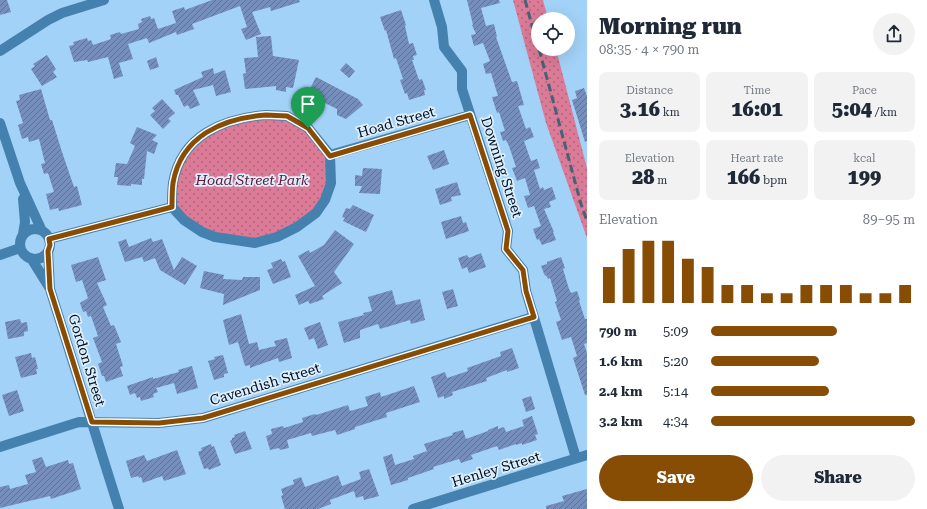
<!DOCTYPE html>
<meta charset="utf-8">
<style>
:root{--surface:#fff;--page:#f2f2f3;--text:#1f2937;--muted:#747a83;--accent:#874d04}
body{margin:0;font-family:"Roboto Serif",serif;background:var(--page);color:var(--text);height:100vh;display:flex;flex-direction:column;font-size:15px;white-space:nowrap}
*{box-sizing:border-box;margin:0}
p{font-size:13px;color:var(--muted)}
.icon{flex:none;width:22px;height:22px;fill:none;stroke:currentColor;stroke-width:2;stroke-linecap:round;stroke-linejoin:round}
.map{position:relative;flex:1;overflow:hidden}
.panel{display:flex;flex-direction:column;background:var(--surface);width:340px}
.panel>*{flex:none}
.tools{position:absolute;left:531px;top:12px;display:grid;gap:8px}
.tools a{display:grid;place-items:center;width:44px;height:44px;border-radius:50%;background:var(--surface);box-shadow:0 4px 16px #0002;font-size:20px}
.pin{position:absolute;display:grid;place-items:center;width:34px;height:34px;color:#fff;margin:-41px -17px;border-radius:50% 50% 50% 0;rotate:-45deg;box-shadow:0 0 4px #0007}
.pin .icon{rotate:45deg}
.round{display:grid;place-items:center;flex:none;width:42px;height:42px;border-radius:21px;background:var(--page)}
.head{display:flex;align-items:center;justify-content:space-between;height:68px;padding:0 12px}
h1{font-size:22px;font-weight:800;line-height:30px}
.metrics{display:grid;grid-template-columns:repeat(3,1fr);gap:6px;height:68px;padding:4px 12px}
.metrics div{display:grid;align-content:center;border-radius:8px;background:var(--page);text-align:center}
.metrics b{font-size:20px;font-weight:800}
.metrics small{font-size:11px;font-weight:400}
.metrics p{font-size:11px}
.chart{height:112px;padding:8px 12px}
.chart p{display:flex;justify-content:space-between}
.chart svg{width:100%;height:72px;margin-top:4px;stroke:var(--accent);stroke-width:6}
.cta{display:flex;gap:8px;margin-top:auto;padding:8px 12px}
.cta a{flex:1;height:46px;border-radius:24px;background:var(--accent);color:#fff;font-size:16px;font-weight:800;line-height:46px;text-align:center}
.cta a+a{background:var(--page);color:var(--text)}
ul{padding:0 12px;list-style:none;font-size:13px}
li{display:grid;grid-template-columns:64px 48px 1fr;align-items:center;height:30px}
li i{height:10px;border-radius:5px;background:var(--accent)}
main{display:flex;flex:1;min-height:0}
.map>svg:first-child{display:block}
.grass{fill:url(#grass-dots)}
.building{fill:url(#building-hatch)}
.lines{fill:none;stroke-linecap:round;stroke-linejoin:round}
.minor{stroke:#4481ae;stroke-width:10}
.rail{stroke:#466279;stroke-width:3;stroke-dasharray:8 4;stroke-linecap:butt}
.route-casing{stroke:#fff;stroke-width:8}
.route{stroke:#874d04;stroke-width:5}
.labels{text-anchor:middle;stroke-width:3.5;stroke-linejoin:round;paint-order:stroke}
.street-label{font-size:14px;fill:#000d1a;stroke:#dceffe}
.park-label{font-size:14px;font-style:italic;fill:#601732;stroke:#dceffe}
</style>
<main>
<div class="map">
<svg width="587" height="509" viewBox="0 0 587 509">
<defs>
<pattern id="grass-dots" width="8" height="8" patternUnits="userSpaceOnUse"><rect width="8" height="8" fill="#dc7b97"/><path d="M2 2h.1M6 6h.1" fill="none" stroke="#b0637a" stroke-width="1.8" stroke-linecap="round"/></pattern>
<pattern id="building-hatch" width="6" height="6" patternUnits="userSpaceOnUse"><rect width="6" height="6" fill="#768ebb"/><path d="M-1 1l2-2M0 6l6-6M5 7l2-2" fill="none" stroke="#5e7297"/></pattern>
</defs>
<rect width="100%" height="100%" fill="#a2d2f7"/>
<path class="grass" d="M513 0H543L548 19H538V49H556L587 168V238L546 123Z
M266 115 308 128 330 155 331 169 316 213 255 243 215 237 172 207 178 167 205 134Z"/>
<path class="building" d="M0 0H7L11 12 0 15Z
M212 0H299L300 2 271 11 270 7 252 12 261 34 246 40 241 29 247 27 240 6 192 24 194 29 177 35 176 32 149 43 147 38 128 44 133 59 119 63 123 76 114 79 108 57 88 62 87 60 74 62 69 46 74 45 73 42 87 38 88 41 91 40 93 45 111 39 110 35 120 32 121 34 139 29 138 24 142 22 141 19 150 16 151 19 154 18 158 29 176 23 172 11 184 7 185 10Z
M467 0H499L500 3 481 8 486 26 494 24 497 37H496L512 82 517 81 524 105 518 106 526 129 530 127 534 137 524 141 531 161 537 159 540 168 534 170 540 189 543 187 544 190 552 187 556 199 549 202 551 207 544 209 554 232H553L556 240 542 245 539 239 537 240 533 229 541 226 534 206 528 208 524 196 530 195 525 178 517 181 512 168 516 167 509 146 506 140 503 141 500 132 505 131 499 112 497 113 492 97 498 96 491 73 486 74 483 64 490 61 483 43 474 46 471 35 476 34 472 25H473Z
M401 10 406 25 405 26 409 44 413 43 417 55 413 56 414 60H412L419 80 422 79 426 90H424L425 95 409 100 407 93 405 94 400 80 403 79 396 58 394 59 386 30 385 31 380 17Z
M271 36 273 56 299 60 293 88 286 87V92L276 90V86L245 89 243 74 246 73 244 58 258 57 256 37Z
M47 55 56 69 53 72 57 77 42 86 31 69 35 66 33 64Z
M156 57 159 67 150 70 147 61Z
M346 63 355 71 349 78 340 70Z
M213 68 214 74 225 70 231 92 216 96 213 85 193 90 200 105 190 109 188 105 184 107 178 95H176L174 90 203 77 201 72Z
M316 77 358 99 363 105 346 119 337 115V109L321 101 319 105 306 97Z
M584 88 587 96V141L585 142 572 100 577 98 575 91Z
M41 89 50 120H52L62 152 74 187 77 186 82 205 59 211 58 208 50 210 46 194 54 192 48 173 44 174 41 164 45 163 39 139 29 142 28 137 22 139 18 125 23 123 16 101 20 100 19 95Z
M162 99 175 113 168 119 171 121 163 129 150 115 155 111 152 108Z
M137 127 157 135 152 140 158 143 154 154 147 151 144 179H142V185L131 184V186L117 185 118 177H114L116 163 127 164 135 146 130 143Z
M444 150 449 164 433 170 427 156Z
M363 168 382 169 380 194 359 193 362 186H355V175L362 176Z
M457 182 461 195 451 197 452 201 440 205 435 189Z
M353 205 374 215 366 232 343 221 345 218 342 217 346 208 350 209Z
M461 216 463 223 466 222 469 231 446 239 441 222Z
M335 230 354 244 334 272 342 283 322 296 324 299 310 304 308 301 299 305 295 295 315 286 298 256 309 250 310 253 324 245Z
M151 238 153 242 162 239 174 270 182 257 197 266 185 285 160 270 155 258 144 262 142 257 125 262 118 242 126 239 129 247Z
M481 253 486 267 469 273 467 267 462 269 458 258 467 255 469 258Z
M98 257 106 280 97 283 107 305 103 307 111 326 114 325 121 342 116 344 123 366 120 367 123 376 106 382 104 376H102L98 364 102 362 93 338 98 336 91 316 88 317 86 311 83 312 80 303 88 298 82 280 76 282 71 265Z
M561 257 565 268 563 269 569 289 571 293 577 291 580 300 579 301 585 319H587V343L584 344 587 353V395H585L573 358 577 356 571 337 562 340 556 322 561 320 555 302 557 301 550 278 548 279 546 275 545 276 541 266 547 264V262Z
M281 259 283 262 285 261 291 277 273 284 267 270 273 268 271 263Z
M204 271 224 275 223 279 242 280 243 277H260V290L223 305 224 294 200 288Z
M453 289 458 306 447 309 442 292Z
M392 290 396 305 420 299 425 320 411 324 410 320 380 329 378 324 360 330V338L344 343 338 322 364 315 363 313 372 311 368 297Z
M241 314 249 344 257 342 259 350 276 346 274 341 287 338 292 358 279 362 278 358 250 368V365L245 366 238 342 229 345 223 320Z
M20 319 21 323 27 322 28 331 24 332V336L8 339 5 322Z
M320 322 328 345 318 349 314 338 309 340 304 328Z
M512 348 519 368 507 372V370L486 378 487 381 452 392 453 395 444 399V396L438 398 431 377 445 372 447 378 468 371 467 368 501 356 500 352Z
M31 353 32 358 35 357 38 369H36L37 374 21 378 15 357Z
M223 355 228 373 224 374V377L214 380 208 361 215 359 214 357Z
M192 366 198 388 177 394 174 383 156 388 158 392 153 394 154 397 141 401 140 397 137 398 135 393 130 395 127 386 153 377V379L179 372 178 370Z
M414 386 420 402 386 413 387 417 355 427V429L337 435 335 430 312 436 311 433 287 440 289 448 280 450 279 448 270 450 266 436 272 434 271 429 283 426 284 428 303 422 302 418 315 414 316 415 348 405 350 411 368 406 365 397 380 392 381 397Z
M17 390 24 411 9 416 2 395Z
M531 396 535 409 526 412 522 399Z
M532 416 538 434 535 435 537 440 522 445V443L516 445V444L499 450 497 446 471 455 473 459 461 463 459 459 433 467 434 469 408 478V480L391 485 383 457 392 454 395 465 414 459 413 456 427 451 424 444 453 435 452 433 463 430 466 439 488 431V430L498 426V429L504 427 506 432 524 426 522 420Z
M245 431 252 449 235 454 230 441 232 440V438L235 437 234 435Z
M211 444 212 447 214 446 221 465 209 470 208 468 204 469 198 452 202 450 201 448Z
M177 450 186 474 164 481 162 476 143 483 141 477 139 478 138 476 131 478 126 461 144 455 147 461Z
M42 457 46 467 68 460 69 464 73 463 81 489 51 499 50 496 0 508V487L9 485 10 489 28 484 25 475 36 472 32 460Z
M369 469 379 496 364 500 363 496 356 498 354 491 330 500 331 504 318 509H285L281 496 283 495 281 489 294 484 293 480 301 477 305 487 338 475 342 486 361 479 359 472Z
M587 489V509H546V506L564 501 562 496Z"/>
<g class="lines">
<path class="minor" d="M434 0 442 27 444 47 462 71V89L508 231 506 249 523 270 526 291 576 458
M0 51 48 20 62 13 104 0
M266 115 287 116 308 128 330 155 331 183 325 200 316 213 297 227 277 237 255 243 215 237 202 232 184 220 172 207C172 199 172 191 173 183 181 136 223 118 266 115Z
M0 123 20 183 42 231
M330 155 470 115
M23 199 25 222 23 234
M20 244a15 15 0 1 1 30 0a15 15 0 1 1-30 0Z
M49 239 172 207
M48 251 50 289 119 509
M0 255 20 248
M31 258 49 287
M0 447 79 422 159 423 203 418 533 317
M413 509 587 455"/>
<path class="rail" d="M525 0 538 47
M539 49 581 204 587 221"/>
</g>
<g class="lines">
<defs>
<path id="route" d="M266 115 287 116 308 128 330 156 470 115 508 231 506 249 523 270 526 291 534 317 203 418 159 423 92 422 50 289 48 251 50 245 49 239 172 207C172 199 172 191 173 183 181 136 223 118 266 115Z"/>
</defs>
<use href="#route" class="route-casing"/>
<use href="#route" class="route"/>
</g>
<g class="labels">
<g class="street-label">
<text transform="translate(396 122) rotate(-16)" y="5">Hoad Street</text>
<text transform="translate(502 167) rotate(72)" y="5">Downing Street</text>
<text transform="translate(87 360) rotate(73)" y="5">Gordon Street</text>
<text transform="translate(265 384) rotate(-17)" y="5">Cavendish Street</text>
<text transform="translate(496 469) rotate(-17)" y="5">Henley Street</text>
</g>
<g class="park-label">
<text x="252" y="185">Hoad Street Park</text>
</g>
</g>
</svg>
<div class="tools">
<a><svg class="icon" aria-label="locate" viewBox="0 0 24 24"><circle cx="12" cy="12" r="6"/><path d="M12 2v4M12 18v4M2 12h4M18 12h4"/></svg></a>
</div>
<div class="pin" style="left:308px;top:128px;background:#1e9e55"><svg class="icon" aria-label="arrive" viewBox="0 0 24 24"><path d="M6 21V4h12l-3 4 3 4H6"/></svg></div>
</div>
<section class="panel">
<div class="head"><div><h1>Morning run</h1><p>08:35 · 4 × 790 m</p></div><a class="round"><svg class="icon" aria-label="share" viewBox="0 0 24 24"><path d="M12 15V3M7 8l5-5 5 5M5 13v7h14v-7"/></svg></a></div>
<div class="metrics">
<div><p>Distance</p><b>3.16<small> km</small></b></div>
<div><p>Time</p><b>16:01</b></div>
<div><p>Pace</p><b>5:04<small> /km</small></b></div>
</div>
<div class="metrics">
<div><p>Elevation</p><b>28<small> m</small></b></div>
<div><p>Heart rate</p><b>166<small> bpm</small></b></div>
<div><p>kcal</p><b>199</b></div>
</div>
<div class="chart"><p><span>Elevation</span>89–95 m</p>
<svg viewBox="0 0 160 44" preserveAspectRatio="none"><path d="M5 44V22M15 44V11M25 44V6M35 44V6M45 44V17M55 44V22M65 44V33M75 44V33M85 44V38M95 44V38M105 44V33M115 44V33M125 44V33M135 44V38M145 44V38M155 44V33"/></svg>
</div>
<ul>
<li><b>790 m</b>5:09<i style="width:62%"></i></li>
<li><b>1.6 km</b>5:20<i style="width:53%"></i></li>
<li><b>2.4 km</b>5:14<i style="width:58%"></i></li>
<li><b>3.2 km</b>4:34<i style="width:100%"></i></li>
</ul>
<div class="cta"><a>Save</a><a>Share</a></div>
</section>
</main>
